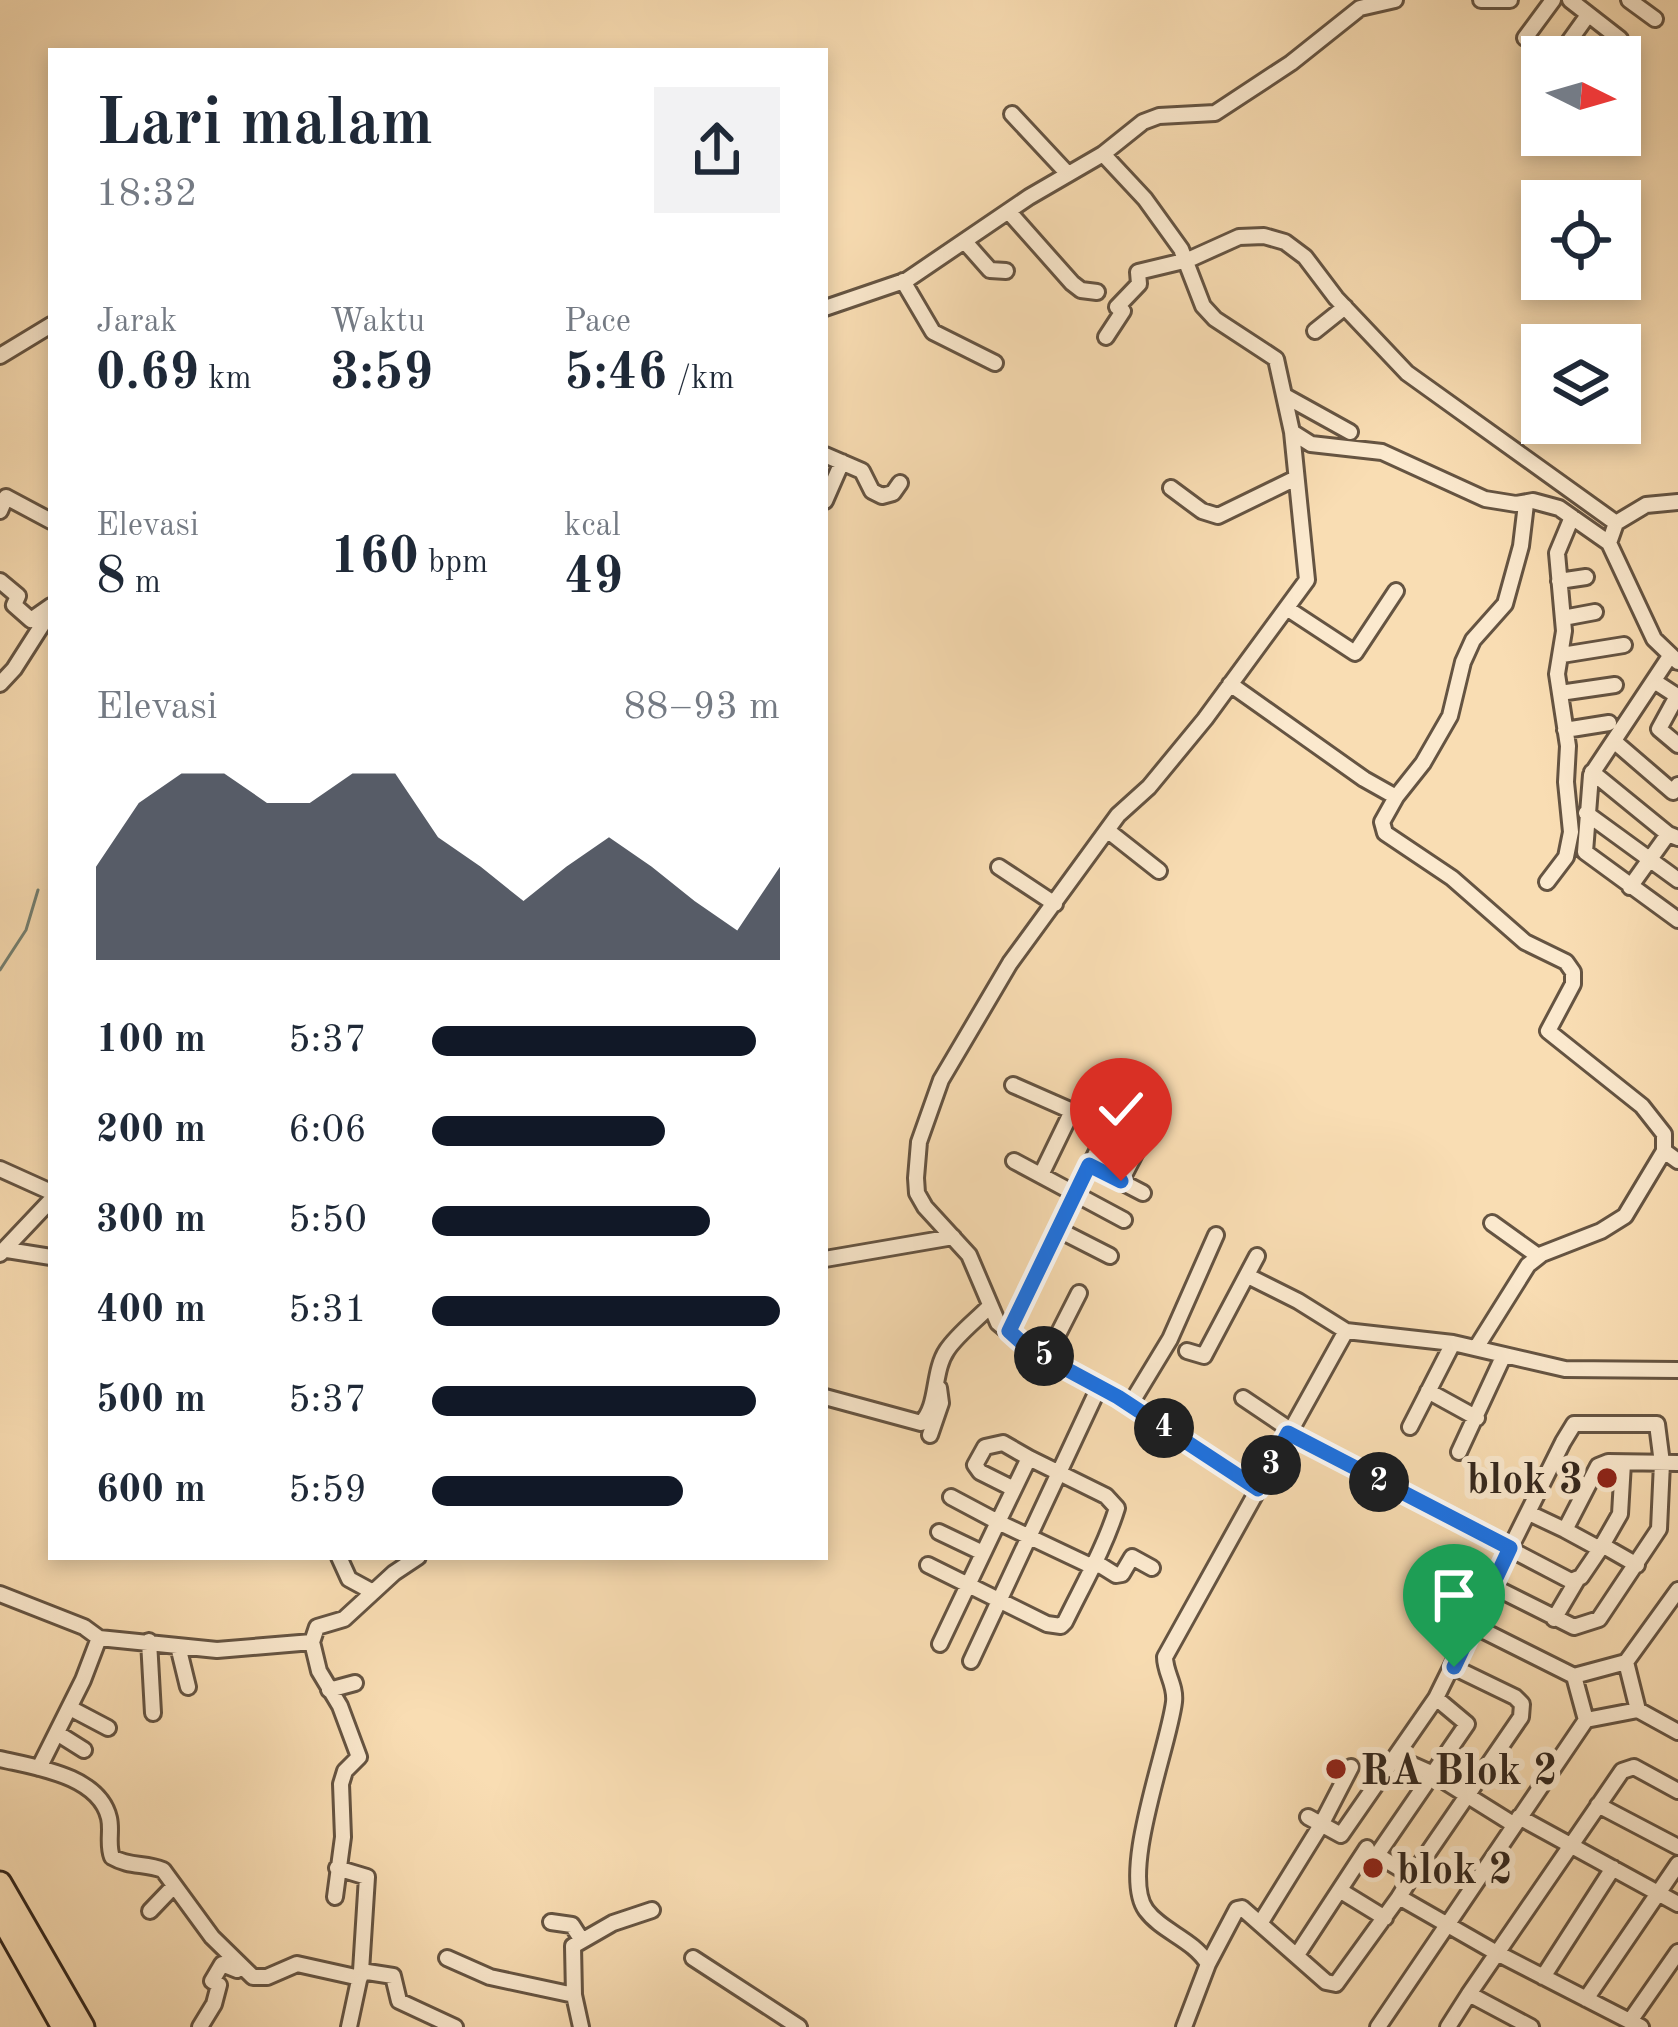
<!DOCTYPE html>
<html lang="id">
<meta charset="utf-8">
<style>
:root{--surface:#fff;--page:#f2f2f3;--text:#1f2937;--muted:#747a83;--accent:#111827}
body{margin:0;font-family:"Old Standard TT",serif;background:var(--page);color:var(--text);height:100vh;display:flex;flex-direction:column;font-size:45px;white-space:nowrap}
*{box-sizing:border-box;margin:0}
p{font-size:39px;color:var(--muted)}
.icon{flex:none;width:66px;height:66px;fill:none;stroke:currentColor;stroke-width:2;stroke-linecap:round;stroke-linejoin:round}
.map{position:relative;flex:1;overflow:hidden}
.panel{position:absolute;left:48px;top:48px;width:780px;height:1512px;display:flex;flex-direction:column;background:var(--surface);border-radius:0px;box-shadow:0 6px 18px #0003}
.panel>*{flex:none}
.needle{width:78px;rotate:95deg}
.buttons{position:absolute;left:1521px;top:36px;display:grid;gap:24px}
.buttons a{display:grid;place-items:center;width:120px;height:120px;border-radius:0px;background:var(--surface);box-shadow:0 6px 18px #0003;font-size:60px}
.pin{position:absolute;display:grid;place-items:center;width:102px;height:102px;color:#fff;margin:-123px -51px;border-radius:50% 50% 50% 0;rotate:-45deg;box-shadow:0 0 12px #0007}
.pin .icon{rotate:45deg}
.km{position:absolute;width:60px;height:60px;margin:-30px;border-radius:50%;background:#222;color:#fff;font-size:33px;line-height:60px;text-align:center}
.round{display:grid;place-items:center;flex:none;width:126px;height:126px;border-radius:0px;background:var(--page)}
.overview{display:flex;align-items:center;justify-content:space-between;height:204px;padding:0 48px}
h1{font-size:66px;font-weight:800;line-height:90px}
.metrics{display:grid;grid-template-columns:repeat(3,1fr);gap:18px;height:204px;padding:12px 48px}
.metrics div{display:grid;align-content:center}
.metrics b{font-size:51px;font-weight:800}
.metrics small{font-size:33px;font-weight:400}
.metrics p{font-size:33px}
.chart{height:336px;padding:24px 48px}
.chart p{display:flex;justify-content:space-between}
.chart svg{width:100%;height:216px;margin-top:12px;fill:var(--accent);opacity:.7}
ul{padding:0 48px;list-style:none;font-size:39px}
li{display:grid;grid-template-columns:192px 144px 1fr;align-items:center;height:90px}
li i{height:30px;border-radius:15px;background:var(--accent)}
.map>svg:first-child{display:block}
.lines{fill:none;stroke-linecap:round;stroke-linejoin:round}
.stream{stroke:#748072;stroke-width:3}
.minor-casing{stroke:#655442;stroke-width:20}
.highway-casing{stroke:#34271d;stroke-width:27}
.minor{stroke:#fbe9ce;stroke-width:14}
.highway{stroke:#f9ddb3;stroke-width:21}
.route-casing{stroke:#fff;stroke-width:24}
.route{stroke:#1a73e8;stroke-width:15}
.poi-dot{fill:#8f2418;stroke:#fbe9ce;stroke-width:4.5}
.labels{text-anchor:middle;stroke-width:12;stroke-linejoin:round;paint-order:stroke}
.poi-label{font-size:42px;font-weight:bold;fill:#34271d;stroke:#fbe9ce;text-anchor:start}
</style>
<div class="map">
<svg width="1678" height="2027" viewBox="0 0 1678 2027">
<rect width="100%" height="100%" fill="#f9ddb3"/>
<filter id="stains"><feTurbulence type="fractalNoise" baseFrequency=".00167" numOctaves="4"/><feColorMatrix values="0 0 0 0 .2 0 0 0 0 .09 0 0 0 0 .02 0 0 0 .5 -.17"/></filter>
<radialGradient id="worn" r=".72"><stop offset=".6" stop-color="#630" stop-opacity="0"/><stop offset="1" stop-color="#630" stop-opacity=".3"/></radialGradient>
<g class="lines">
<path class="stream" d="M0 970 26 930 38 890"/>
<defs>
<path id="minor" d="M1481 0H1510
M1570 0 1620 39
M1629 0 1655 19
M1525 38 1553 0
M1558 57 1588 15
M1012 114 1068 174
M1103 154 1145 199 1181 249 1203 306 1215 319 1276 359 1292 432 1307 580 1205 719 1149 787 1118 815 1010 963 941 1080 919 1142 916 1178 917 1193 925 1207 969 1255 998 1323 1029 1349 1118 1397 1258 1489
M1009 212 1072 283 1081 290 1097 292
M966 243 990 270 1006 271
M903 281 933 332 995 363
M825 308 907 280 1029 197 1103 154 1143 122 1159 116 1215 113 1291 63 1360 8 1395 0
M1315 331 1345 307
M1106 337 1123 311 1117 307 1139 284 1138 272 1188 260 1239 237 1264 236 1285 242 1305 257 1336 298 1407 373 1616 523 1609 543 1559 508 1533 501 1516 504 1485 499 1382 452 1311 444 1292 432
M0 356 51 325
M1285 396 1350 432
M825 455 862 471 872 491 882 496 893 493 900 483
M1171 488 1202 511 1218 516 1296 478
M825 501 842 462
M0 511 6 497 51 521
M1616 523 1646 505 1678 502
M1609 543 1654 639 1678 662
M0 581 18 596 14 605 31 620 51 606
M1559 581 1586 577
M1288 609 1355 653 1396 591
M1563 618 1595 612
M1562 655 1624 645
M1670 656 1591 775 1585 852 1678 920
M1654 681 1677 696 1659 729 1678 745
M0 684 14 669 51 611
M1230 684 1364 779 1396 797 1382 822 1385 833 1452 878 1525 942 1566 962 1573 972V984L1548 1031 1642 1106 1664 1134V1151L1678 1161
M1560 693 1615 685
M1565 730 1609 723
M1615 742 1673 792 1678 785
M1592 772 1668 834 1678 838
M1396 797 1423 763 1450 716 1463 662 1473 640 1505 604 1521 546 1526 504
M1586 813 1678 880
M1107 830 1159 871
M999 867 1055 904
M1547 882 1566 857 1571 832 1566 782 1568 746 1557 674 1564 631 1557 553 1572 517
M1630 887 1668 834
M1013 1085 1072 1111
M1014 1161 1124 1220
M1089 1165 1143 1193
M0 1169 51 1192
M1041 1175 1072 1111 1107 1129
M1121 1181 1149 1127
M1492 1223 1538 1256
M1057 1229 1110 1256
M7 1250 51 1257
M0 1254 51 1200
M825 1259 953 1237
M1248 1276 1298 1301 1346 1331
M1009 1331 1122 1100
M1476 1348 1528 1265 1542 1254 1601 1231 1625 1216 1664 1151
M1187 1351 1204 1356 1257 1256
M1046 1358 1079 1293
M1428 1391 1477 1418
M825 1397 921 1423C939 1406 932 1372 947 1350 957 1335 975 1321 988 1308
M1243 1398 1289 1429
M1130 1405 1170 1339 1216 1235
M1410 1427 1453 1343
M1288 1433 1571 1581 1581 1577 1600 1549 1565 1530 1598 1466 1608 1462 1678 1463
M930 1435 941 1403 939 1388
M1459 1452 1503 1357
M1014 1489 980 1472 975 1465 985 1447 1003 1443 1029 1458
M1529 1513 1565 1530
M939 1532 983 1553
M1602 1545 1637 1565
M1600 1549 1620 1514 1623 1463
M339 1557 349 1579 373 1592
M928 1565 1047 1624 1061 1626 1065 1622C1083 1585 1105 1547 1117 1508L1106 1496 1029 1458 998 1522 1091 1566 1100 1565 1116 1575 1122 1574 1132 1557 1152 1568
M1492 1586 1574 1627 1599 1619 1659 1529 1662 1463 1657 1424H1574L1563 1442 1472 1625 1574 1676 1626 1662
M1678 1590 1626 1662 1638 1710 1678 1732
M0 1594 84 1627 99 1638 217 1650 312 1642 317 1627 344 1619 394 1573 418 1557
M1554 1619 1577 1580
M149 1641 153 1713
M312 1642 319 1671 340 1706 359 1757 345 1771 341 1784 343 1837 335 1897
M940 1644 998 1522 951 1497
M178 1646 188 1687
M971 1661 1099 1387
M1574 1676 1586 1720 1638 1710
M329 1690 355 1683
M70 1708 108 1728
M57 1733 84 1750
M1397 1758 1433 1774 1513 1824
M0 1759C34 1767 99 1775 109 1818 112 1831 107 1844 112 1857 129 1867 145 1863 163 1870L212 1937 253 1977H267L297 1964 360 1978
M39 1768 83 1680 99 1638
M1598 1805 1678 1847
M1308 1817 1341 1835 1436 1698 1472 1625
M1519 1817 1678 1904
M337 1868 367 1877 361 1971 349 2027
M1412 1876 1521 1717 1522 1704 1515 1697 1453 1667
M1341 1891 1385 1918
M1399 1897 1412 1876 1377 1855 1467 1724 1436 1698
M150 1911 173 1887
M551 1922 572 1925 581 1939
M1261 1922 1321 1825 1351 1767
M1297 1955 1367 1848
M447 1958 490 1977 574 1995 581 2027
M693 1958 799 2027
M1208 1964 1237 1909 1242 1908 1326 1982 1336 1984 1399 1897 1495 1952 1641 2027
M361 1971 393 1976 399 2001 455 2027
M1543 1977 1613 1868
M574 1995 573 1946 613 1923 652 1910
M1586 1999 1678 1864
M1630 2021 1678 1952
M200 2027 214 2004 219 1985 212 1981 222 1964 237 1970
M1184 2027 1208 1964C1193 1939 1162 1932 1146 1910 1119 1873 1169 1746 1174 1702 1176 1685 1165 1673 1165 1657L1346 1331 1453 1343 1565 1369 1678 1370
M1378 2027 1586 1720
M1448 2027 1469 1994
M1531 2027 1469 1994 1622 1771 1634 1767 1678 1791"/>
<path id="highway" d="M0 1883 83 2027
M0 1915 63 2027"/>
</defs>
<use href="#minor" class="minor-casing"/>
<use href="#highway" class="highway-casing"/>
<use href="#minor" class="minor"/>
<use href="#highway" class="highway"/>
</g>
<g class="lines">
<defs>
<path id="route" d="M1121 1181 1089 1165 1009 1331 1029 1349 1118 1397 1258 1489 1288 1433 1510 1548 1454 1667"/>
</defs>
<use href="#route" class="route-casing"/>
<use href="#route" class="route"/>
</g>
<g class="poi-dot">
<circle cx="1607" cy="1478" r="12"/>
<circle cx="1336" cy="1769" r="12"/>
<circle cx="1373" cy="1868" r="12"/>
</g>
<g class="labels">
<g class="poi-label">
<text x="1583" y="1493" text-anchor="end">blok 3</text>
<text x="1360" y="1784">RA Blok 2</text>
<text x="1397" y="1883">blok 2</text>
</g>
</g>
<rect width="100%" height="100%" filter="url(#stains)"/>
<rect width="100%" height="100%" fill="url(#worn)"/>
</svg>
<div class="buttons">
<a><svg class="needle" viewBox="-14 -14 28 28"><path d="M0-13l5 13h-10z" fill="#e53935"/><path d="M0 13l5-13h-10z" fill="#747a83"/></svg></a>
<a><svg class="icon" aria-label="locate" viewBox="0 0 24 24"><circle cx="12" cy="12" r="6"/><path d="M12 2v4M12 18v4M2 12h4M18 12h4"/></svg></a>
<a><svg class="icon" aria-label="layers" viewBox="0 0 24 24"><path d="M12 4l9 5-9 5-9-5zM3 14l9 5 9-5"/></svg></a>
</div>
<div class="pin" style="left:1454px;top:1667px;background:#1e9e55"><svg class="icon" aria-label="arrive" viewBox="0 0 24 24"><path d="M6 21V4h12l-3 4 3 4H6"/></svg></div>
<div class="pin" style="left:1121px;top:1181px;background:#d93025"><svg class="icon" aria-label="check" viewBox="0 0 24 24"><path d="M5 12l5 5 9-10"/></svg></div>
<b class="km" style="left:1379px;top:1482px">2</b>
<b class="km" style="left:1271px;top:1465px">3</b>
<b class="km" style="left:1164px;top:1428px">4</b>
<b class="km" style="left:1044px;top:1356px">5</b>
<section class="panel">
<div class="overview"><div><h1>Lari malam</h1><p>18:32</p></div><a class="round"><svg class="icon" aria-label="share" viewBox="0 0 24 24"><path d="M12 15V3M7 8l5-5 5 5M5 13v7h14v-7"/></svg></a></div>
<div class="metrics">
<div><p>Jarak</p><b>0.69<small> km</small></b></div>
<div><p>Waktu</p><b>3:59</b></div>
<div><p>Pace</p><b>5:46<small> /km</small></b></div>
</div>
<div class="metrics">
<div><p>Elevasi</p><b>8<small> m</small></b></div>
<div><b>160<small> bpm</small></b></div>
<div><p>kcal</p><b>49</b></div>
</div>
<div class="chart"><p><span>Elevasi</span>88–93 m</p>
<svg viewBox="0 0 160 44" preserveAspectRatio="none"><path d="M0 44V25L10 12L20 6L30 6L40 12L50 12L60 6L70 6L80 19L90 25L100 32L110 25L120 19L130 25L140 32L150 38L160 25V44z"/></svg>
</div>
<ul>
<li><b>100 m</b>5:37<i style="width:93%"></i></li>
<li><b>200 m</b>6:06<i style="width:67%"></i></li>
<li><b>300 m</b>5:50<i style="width:80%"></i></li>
<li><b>400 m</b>5:31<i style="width:100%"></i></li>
<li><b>500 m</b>5:37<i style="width:93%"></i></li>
<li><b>600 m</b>5:59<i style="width:72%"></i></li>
</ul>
</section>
</div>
